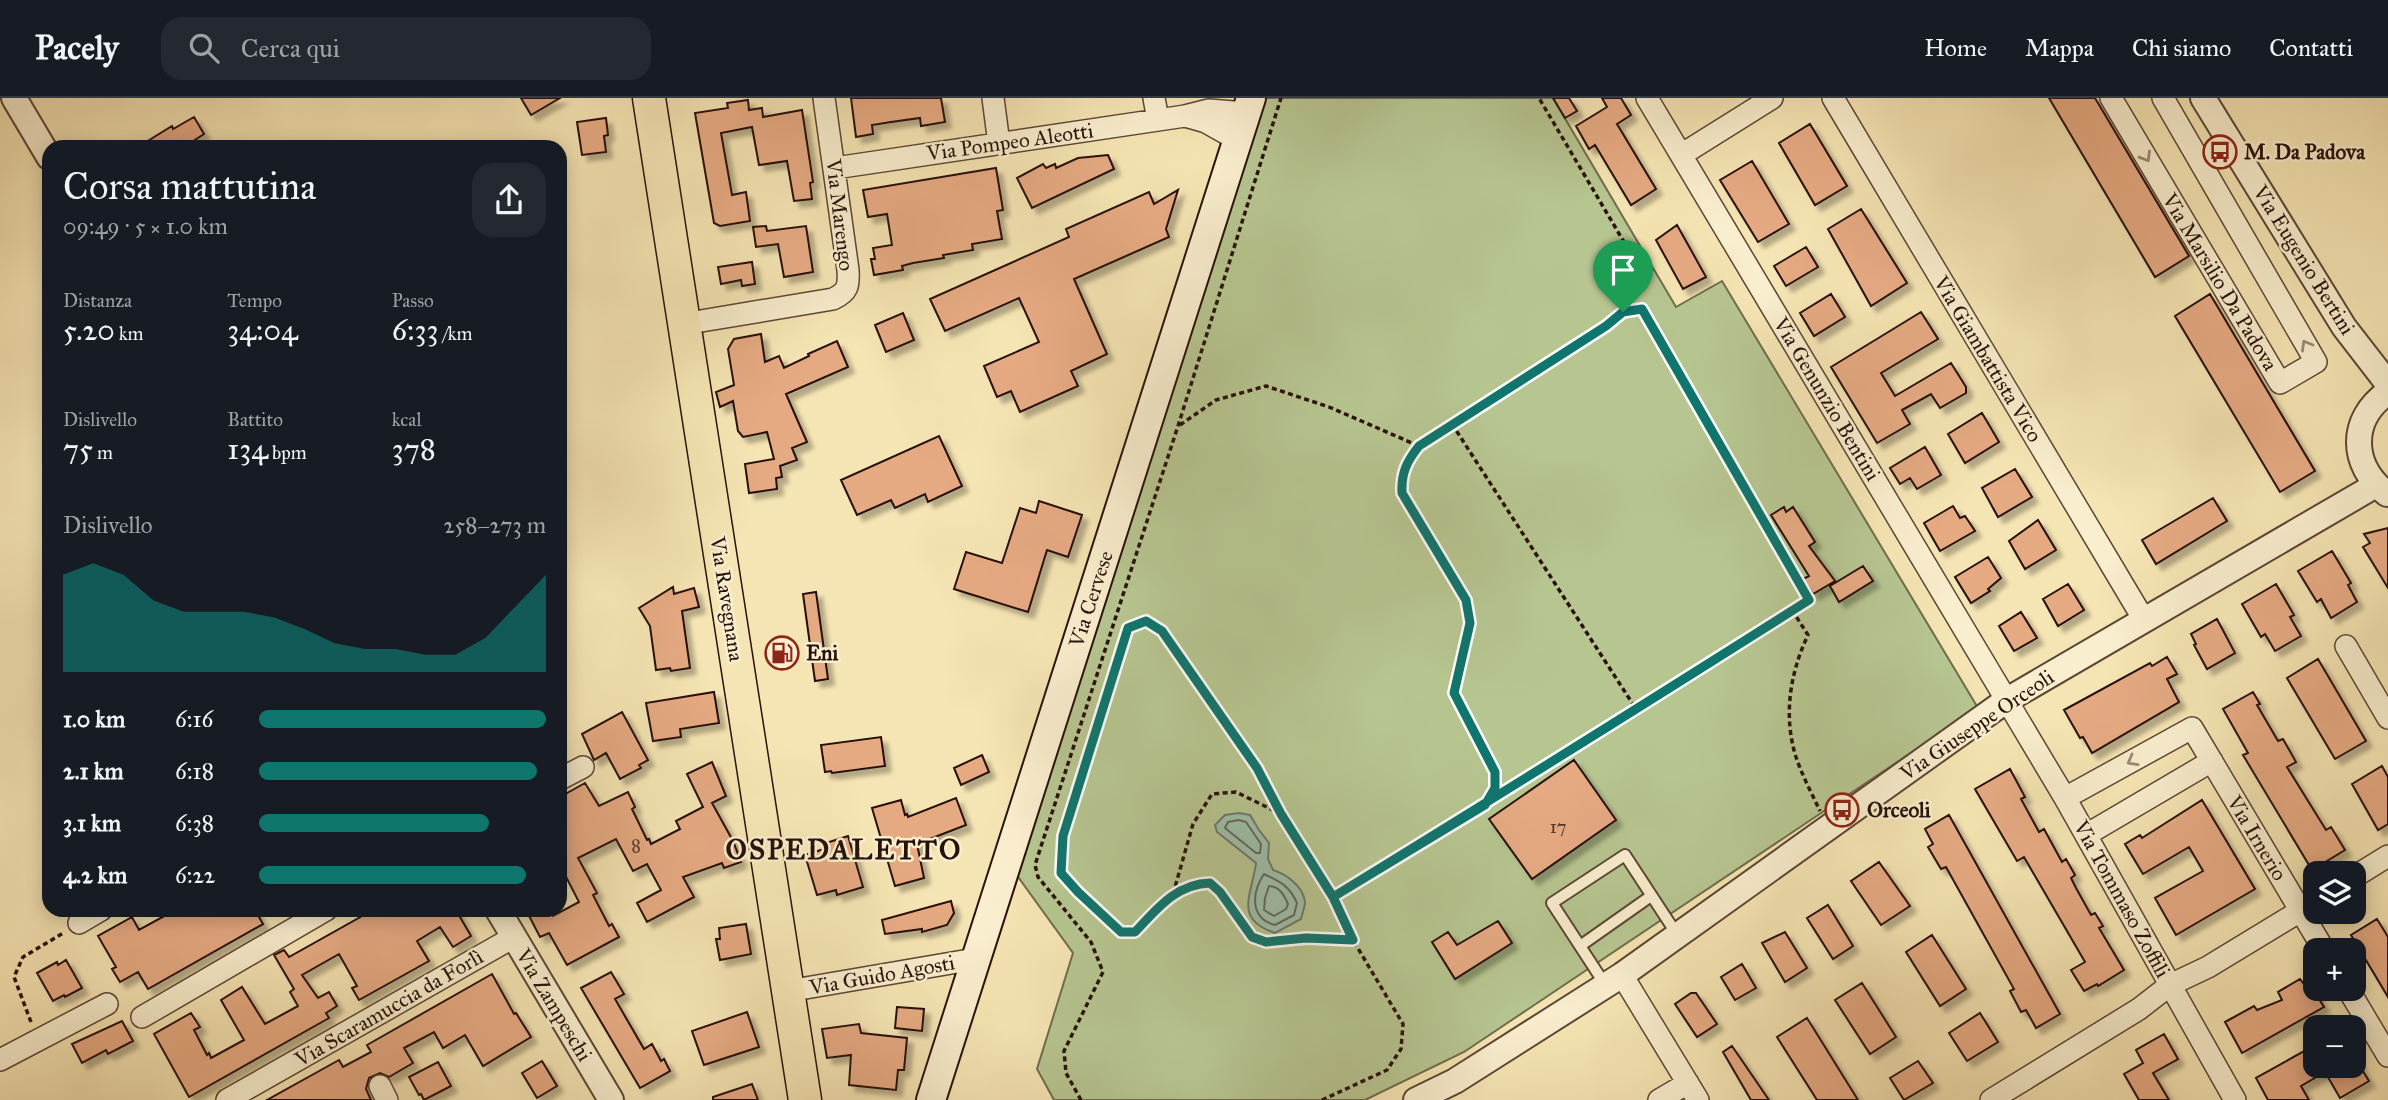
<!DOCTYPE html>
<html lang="it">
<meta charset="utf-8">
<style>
:root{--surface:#171b24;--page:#242831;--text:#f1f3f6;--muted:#9ea1a6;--line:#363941;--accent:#0f766e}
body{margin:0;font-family:"IM FELL Great Primer",serif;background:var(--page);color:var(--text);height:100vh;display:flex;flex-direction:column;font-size:26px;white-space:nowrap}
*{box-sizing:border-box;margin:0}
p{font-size:23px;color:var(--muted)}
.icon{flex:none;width:38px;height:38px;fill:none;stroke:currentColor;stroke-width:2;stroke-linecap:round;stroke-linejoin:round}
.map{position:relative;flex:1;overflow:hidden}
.panel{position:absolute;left:42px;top:42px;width:525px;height:777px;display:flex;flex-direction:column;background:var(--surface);border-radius:21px;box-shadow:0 4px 18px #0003}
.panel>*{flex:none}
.tools{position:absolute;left:2303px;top:763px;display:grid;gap:14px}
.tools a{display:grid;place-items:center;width:63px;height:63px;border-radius:14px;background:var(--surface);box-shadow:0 4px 18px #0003;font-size:35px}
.pin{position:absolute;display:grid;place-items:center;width:60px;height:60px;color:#fff;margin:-72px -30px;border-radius:50% 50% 50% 0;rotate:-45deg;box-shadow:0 0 7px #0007}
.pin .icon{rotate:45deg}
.round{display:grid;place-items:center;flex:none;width:74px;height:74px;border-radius:21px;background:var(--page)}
.summary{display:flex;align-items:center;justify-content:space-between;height:119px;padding:0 21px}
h1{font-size:38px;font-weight:600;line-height:52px}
.metrics{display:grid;grid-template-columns:repeat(3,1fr);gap:10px;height:119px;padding:7px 21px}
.metrics div{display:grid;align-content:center}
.metrics b{font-size:30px;font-weight:600}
.metrics small{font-size:19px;font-weight:400}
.metrics p{font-size:19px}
.chart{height:196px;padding:14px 21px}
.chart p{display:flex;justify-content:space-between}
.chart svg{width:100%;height:126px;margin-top:7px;fill:var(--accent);opacity:.7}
ul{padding:0 21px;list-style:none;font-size:23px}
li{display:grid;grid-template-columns:112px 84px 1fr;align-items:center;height:52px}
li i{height:18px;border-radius:9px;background:var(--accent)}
header{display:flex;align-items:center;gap:42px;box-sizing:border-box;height:98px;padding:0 35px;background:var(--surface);border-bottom:2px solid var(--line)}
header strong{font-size:33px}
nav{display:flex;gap:38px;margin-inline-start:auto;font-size:24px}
.search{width:490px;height:63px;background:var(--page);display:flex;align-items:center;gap:18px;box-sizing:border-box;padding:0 24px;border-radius:21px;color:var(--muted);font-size:26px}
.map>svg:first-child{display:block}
.green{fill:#b7c691;stroke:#6f6c4d;stroke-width:2}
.water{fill:#9dbfaa;stroke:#6e796a;stroke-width:2}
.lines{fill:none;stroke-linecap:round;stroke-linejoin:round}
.shore{stroke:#62685a;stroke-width:2}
.building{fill:#e6aa83;stroke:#271109;stroke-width:2;filter:url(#shadow)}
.service-casing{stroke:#5b4634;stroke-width:14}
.minor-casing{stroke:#5b4634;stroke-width:24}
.tertiary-casing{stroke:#5b4634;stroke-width:28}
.secondary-casing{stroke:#271109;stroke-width:32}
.primary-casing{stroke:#271109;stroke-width:35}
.path{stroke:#271109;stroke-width:3.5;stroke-dasharray:5 3.5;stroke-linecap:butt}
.service{stroke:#f9eece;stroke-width:10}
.minor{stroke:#f9eece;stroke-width:21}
.tertiary{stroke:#f9eece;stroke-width:24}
.secondary{stroke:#f9eece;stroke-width:28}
.primary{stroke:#f6e5b4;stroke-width:32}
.oneway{stroke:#9a8b75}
.route-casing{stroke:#fff;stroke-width:14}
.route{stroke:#0f766e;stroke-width:9}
.labels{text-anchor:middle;stroke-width:5;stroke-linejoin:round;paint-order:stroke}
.number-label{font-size:18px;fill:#573728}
.street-label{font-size:21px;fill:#271109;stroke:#f9eece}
.poi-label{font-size:21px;font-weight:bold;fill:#271109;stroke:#f9eece;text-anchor:start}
.district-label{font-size:28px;font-weight:bold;letter-spacing:2px;fill:#271109;stroke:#f9eece}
</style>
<header>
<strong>Pacely</strong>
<div class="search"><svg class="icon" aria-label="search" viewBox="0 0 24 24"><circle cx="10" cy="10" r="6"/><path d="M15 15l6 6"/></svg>Cerca qui</div>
<nav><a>Home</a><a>Mappa</a><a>Chi siamo</a><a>Contatti</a></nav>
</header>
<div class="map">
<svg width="2388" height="1002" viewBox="0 0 2388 1002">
<defs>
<filter id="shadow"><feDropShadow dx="6" dy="6" stdDeviation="2" flood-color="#0004"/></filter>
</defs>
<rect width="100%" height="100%" fill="#f6e5b4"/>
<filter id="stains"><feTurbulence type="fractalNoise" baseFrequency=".00286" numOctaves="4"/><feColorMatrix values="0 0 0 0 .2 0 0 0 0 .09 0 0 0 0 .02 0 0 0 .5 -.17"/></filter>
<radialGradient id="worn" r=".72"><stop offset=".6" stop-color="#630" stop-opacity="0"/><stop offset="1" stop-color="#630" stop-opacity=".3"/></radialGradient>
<path class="green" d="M1263 0H1553L1676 209 1722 183 1978 610 1464 954 1365 1002H1054L1037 971 1073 855 1016 776Z"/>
<path class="water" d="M1239 715 1250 717 1259 732 1269 745 1268 761 1273 772C1286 776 1303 788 1305 804 1305 808 1302 817 1301 821L1275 835C1233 821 1252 797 1256 765L1217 734 1215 727 1225 717Z"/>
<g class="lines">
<path class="shore" d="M1239 722 1246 724 1261 746 1260 755H1256L1225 730 1228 724Z
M1264 776C1280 784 1289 787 1297 805L1294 817 1275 827C1249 820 1252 794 1264 776Z
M1269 788C1280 789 1284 797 1288 806L1286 811 1274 818 1264 812 1265 800Z"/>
</g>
<path class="building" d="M521 0H560L531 17Z
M851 0H941L945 24 921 28 920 20 891 24 872 27 873 36 856 39Z
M1553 0H1569L1577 13 1565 20Z
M1602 0H1621L1631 17 1617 26 1656 91 1631 107 1595 47 1589 51 1576 28 1607 9Z
M2049 0H2095L2189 158 2155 179Z
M748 2 749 12 762 10 763 19 802 12 813 84 810 85 812 101 794 103 787 63 759 67 752 29 721 35 732 97 746 94 750 123 720 128 714 125 695 15 728 10 727 5Z
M194 19 204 36 184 49H138L172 28 173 31Z
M606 20 608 37 604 38 606 54 582 57 577 24Z
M1810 26 1847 88 1815 107 1779 45Z
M1108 57 1114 71 1032 110 1017 80 1043 66 1046 70 1055 66 1056 70 1078 60Z
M1752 63 1789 126 1758 144 1720 82Z
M996 70 1003 112 997 113 1002 141 972 146 973 152 943 157 944 160 913 165 902 168 903 172 874 177 871 161H875L873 150 892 147 887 116 868 119 863 92Z
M1178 92 1166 131 1169 139 1074 181 1107 256 1071 273 1078 288 1020 314 1011 293 997 299 984 268 1039 244 1019 200 945 233 930 201 1069 139 1066 131 1149 94 1154 106Z
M1861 111 1907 185 1871 208 1828 131Z
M1677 127 1706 179 1683 191 1656 142Z
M766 128 767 133 806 128 813 174 784 179 778 146 756 149 753 129Z
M1806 149 1818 169 1786 188 1774 168Z
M752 164 755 186 742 188 741 182 721 186 718 169Z
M1831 196 1845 219 1814 238 1800 215Z
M2210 196 2315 373 2280 394 2175 218Z
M1921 214 1938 241 1881 275 1895 298 1951 265 1966 289V295L1940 310 1931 296 1902 312 1910 326 1877 345 1831 269Z
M903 215 914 242 886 254 875 227Z
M761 236 765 264 779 258 784 270 809 258 808 256 837 243 848 269 786 296 807 344 792 350 797 362 780 368 782 379 776 380 777 391 749 395 745 366 774 361 767 334 743 339 738 333 733 303 720 309 716 294 734 287 728 251 734 241Z
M1982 315 1999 344 1965 365 1948 336Z
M939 338 962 388 928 404 925 396 895 410 891 402 857 417 841 382Z
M1925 349 1941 377 1917 391 1910 380 1900 386 1890 370Z
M2015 371 2032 399 1998 419 1982 390Z
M2213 400 2227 423 2156 466 2142 442Z
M1039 403 1082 417 1068 459 1047 452 1028 514 954 491 966 454 1002 465 1020 410 1036 415Z
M1953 408 1960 420 1965 418 1975 433 1940 453 1924 425Z
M1784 409 1786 414 1793 409 1815 444 1809 448 1835 483 1813 496 1803 481 1809 478 1771 417Z
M2038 422 2056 452 2025 471 2009 443Z
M2388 430V490L2363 449 2370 445 2364 436Z
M2332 453 2351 485 2348 487 2357 504 2331 520 2321 501 2317 504 2298 473Z
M1988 459 2001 480 1988 491 1990 493 1971 505 1955 479Z
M1863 468 1873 483 1839 504 1830 488Z
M2068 486 2084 512 2058 528 2043 501Z
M2276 486 2294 517 2290 519 2301 538 2275 553 2265 536 2261 539 2242 506Z
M673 489 674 496 694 490 699 509 682 513 690 570 671 573 670 570 656 572 650 528 639 510Z
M816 494 828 581 815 583 803 496Z
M2021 514 2037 540 2014 553 1999 528Z
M2217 521 2235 555 2207 571 2194 547 2196 546 2191 536Z
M2167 559 2177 576 2167 581 2179 604 2092 655 2083 639 2080 640 2064 612 2150 565 2152 568Z
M2318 561 2366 643 2335 661 2287 580Z
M714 594 719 625 680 631 681 639 653 643 646 605Z
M2253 594 2260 606 2257 607 2278 643 2283 641 2296 664 2287 669 2326 732 2331 729 2345 752 2312 772 2243 657 2248 655 2223 611Z
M622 614 648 662 639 667 641 670 620 681 606 655 594 662 582 636Z
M881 639 885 668 832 675 831 673 825 674 821 647Z
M982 657 989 674 961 687 954 670Z
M1574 662 1616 722 1532 781 1489 721Z
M712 664 726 698 712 705 733 743 741 764 724 770 722 765 683 779 694 799 647 824 637 805 661 792 647 766 633 773 616 741 578 760 597 795 593 797 609 828 612 826 619 839 567 867 549 835 540 839 526 812H550L553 818 579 804 560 767V699L585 685 599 708 628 694 635 709 632 711 647 742 649 741 651 746 680 731 676 723 703 709 687 676Z
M2382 668 2388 679V726L2378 732 2352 686Z
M2010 671 2025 699 2021 701 2039 734 2044 731 2062 764 2066 761 2075 777 2071 780 2076 790 2091 817 2095 815 2103 828 2099 830 2124 872 2098 888 2097 886 2084 893 2071 872 2085 864 2024 759 2017 763 1975 691Z
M956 700 966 727 917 746 924 780 895 788 872 710 901 702 905 717 907 716 908 719Z
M2202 702 2255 791 2176 837 2155 800 2203 773 2189 749 2143 776 2125 746 2140 737 2142 740Z
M1949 717 2060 916 2036 930 2026 912 2021 914 2010 893 2014 891 1946 769 1941 771 1928 749 1933 746 1925 731Z
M848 738 863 789 837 797 836 792 817 797 805 757 824 751 823 746Z
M1879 764 1910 808 1881 827 1851 783Z
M951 803 954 815 947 827 922 834V831L885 836 882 822Z
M1828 807 1853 848 1833 861 1807 820Z
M166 812H255L263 826 148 891 138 874 120 884 112 871 116 869 98 838 132 819 139 832 168 816Z
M373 812H456L471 838 453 849 440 829 417 843 429 863 359 902 352 890 357 888 339 856 302 877 318 900 329 894 337 908 326 915 329 920 189 999 154 936 191 915 200 929 194 932 207 957 209 955 211 960 244 942 221 902 242 889 265 926 298 908 290 894 294 891 274 857 284 852 289 859Z
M2377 821 2388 839V899L2351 837Z
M1498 823 1512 845 1455 881 1432 844 1448 834 1457 847Z
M746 826 751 856 720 862 716 841H720L719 830Z
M1785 834 1807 870 1785 884 1762 845Z
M1932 837 1966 891 1940 908 1906 854Z
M66 862 82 890 65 899 64 897 53 903 37 875 57 864 58 867Z
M1742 866 1756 890 1735 902 1721 879Z
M611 874 624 896 615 901 644 951 652 946 661 963 664 961 670 973 640 990 581 890Z
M492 876 514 916 516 915 531 939 483 968 465 937 443 950 434 934 404 950 413 965 389 979 380 975 369 980 366 991 371 1002H267L339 962 343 969 371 954 367 947Z
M2300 881 2313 898 2316 896 2324 909 2242 955 2225 924 2254 908 2257 912 2282 902 2278 894Z
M1862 885 1896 939 1870 956 1835 902Z
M1691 895H1696L1717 926 1697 939 1675 906Z
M897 909 924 911 922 933 895 930Z
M747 914 759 949 704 967 692 933Z
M1980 915 1998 944 1967 963 1949 935Z
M1807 920 1858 1002H1817L1777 939Z
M122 923 133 943 108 956 106 952 82 965 72 946Z
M859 926 861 935 907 940 904 972H898L896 992 849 987 851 957 827 960 822 931Z
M2164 936 2178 961 2153 975 2169 1002H2139L2124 976 2143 965 2136 952Z
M2315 947V968H2354L2356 962 2369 983 2340 1000 2325 974 2301 988 2309 1002H2268L2256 980Z
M1732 948 1769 1002H1751L1723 954Z
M542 963 557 988 537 1000 522 975Z
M1918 963 1933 985 1904 1002 1890 980Z
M438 964 451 988 424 1002 421 996 419 997 409 979Z
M752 986 758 1002H713V999Z"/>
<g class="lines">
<defs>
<path id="service" d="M1580 848 1651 798
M1606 888 1552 805 1625 757 1678 838"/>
<path id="minor" d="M993 0 999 46
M1154 0 1158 22
M1647 0 2065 700 2235 1002
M1833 0 2144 522
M2111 0 2280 285 2316 264 2163 0
M1185 18 1206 24 1238 42
M1681 57 1772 0
M835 70 1185 18 1209 12 1246 15
M683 226 833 201C848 194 849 188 848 172L824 0
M2346 548 2388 620
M560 681 583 669
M2065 700 2192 630 2324 852
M2086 737 2212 663
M2354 779 2388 758
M79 825 101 812
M1622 877 1698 1002
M2348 891 2388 958
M788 893 975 861
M142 919 326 812
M0 962 107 906
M380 988 387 1002
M227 1002 514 839
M1659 1002 1688 985
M1991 1002 2139 911 2170 887 2208 869 2315 804"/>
<path id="tertiary" d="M14 0 49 59
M2203 0 2344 229 2388 286
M2387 396C2350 367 2349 321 2388 294
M498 812 611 1002
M1416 1002 1455 983 1622 877 2007 602 2376 387"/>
<path id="secondary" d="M931 1002 1251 0"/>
<path id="primary" d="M649 0 805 1002"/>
</defs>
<use href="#service" class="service-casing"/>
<use href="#minor" class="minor-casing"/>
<use href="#tertiary" class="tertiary-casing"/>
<use href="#secondary" class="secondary-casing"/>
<use href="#primary" class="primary-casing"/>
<path class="path" d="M1452 326 1636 611
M1180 327 1216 302 1266 288 1329 309 1419 348
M1792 512 1808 537C1790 575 1783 618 1796 659 1802 677 1812 696 1820 713
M1486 705 1809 502 1642 211 1624 214
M1173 796 1193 726 1212 696 1236 694 1279 715
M1333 799 1353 842
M31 924 14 879 23 859 65 834
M1081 1002 1066 975 1064 953 1103 874 1091 844 1038 779 1035 767 1178 328 1281 0
M1322 1002 1387 972 1401 951 1403 926 1353 842 1306 840 1266 844 1252 839 1220 794 1210 785C1176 786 1157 811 1135 834H1121L1061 775 1063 738 1128 530 1146 523 1162 533 1257 670 1281 716 1333 799 1484 707 1495 690V674L1454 595 1470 525 1466 502 1402 395C1401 375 1407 363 1419 348L1606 228C1631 208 1640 194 1634 161L1539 0"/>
<use href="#service" class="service"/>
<use href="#minor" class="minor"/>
<use href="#tertiary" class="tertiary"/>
<use href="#secondary" class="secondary"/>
<use href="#primary" class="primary"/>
</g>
<defs><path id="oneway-chevron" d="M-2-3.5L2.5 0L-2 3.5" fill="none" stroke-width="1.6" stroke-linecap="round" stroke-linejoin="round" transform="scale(1.75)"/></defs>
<g class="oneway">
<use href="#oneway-chevron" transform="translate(2146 59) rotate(59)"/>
<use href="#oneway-chevron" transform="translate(2306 247) rotate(-120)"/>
<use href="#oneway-chevron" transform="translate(2132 663) rotate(151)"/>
</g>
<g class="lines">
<defs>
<path id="route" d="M1623 214 1606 228 1419 348C1407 363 1401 375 1402 395L1466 502 1470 525 1454 595 1495 674V690L1485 707 1333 799 1353 842 1306 840 1266 844 1252 839 1220 794 1210 785C1176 786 1157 811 1135 834H1121L1078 794 1061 775 1063 738 1128 530 1146 523 1162 533 1257 670 1281 716 1333 799C1493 701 1651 602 1809 502L1642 211 1623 214"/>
</defs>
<use href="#route" class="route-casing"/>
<use href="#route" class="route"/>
</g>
<defs>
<symbol id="bus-ring" viewBox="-11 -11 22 22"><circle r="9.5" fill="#f9eece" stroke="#8f2418" stroke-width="1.5"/><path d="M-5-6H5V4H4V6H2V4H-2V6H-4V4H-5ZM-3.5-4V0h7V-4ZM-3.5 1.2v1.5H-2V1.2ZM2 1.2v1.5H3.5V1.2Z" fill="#8f2418"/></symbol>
<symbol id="fuel-ring" viewBox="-11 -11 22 22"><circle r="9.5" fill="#f9eece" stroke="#8f2418" stroke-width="1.5"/><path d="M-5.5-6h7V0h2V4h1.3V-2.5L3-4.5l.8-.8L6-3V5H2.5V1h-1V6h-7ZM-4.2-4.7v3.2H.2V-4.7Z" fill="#8f2418"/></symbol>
</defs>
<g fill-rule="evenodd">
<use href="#bus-ring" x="2201" y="35" width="38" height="38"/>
<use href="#fuel-ring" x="763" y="536" width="38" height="38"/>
<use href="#bus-ring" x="1823" y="693" width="38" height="38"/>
</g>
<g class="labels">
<g class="number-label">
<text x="1558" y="735">17</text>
<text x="636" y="754">8</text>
</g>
<g class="street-label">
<text transform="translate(1010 44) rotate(-8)" y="7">Via Pompeo Aleotti</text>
<text transform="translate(840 117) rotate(83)" y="7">Via Marengo</text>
<text transform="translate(2304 162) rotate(58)" y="7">Via Eugenio Bertini</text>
<text transform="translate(2220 184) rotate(59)" y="7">Via Marsilio Da Padova</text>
<text transform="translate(1988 261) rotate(59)" y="7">Via Giambattista Vico</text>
<text transform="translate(1827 301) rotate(59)" y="7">Via Genunzio Bentini</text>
<text transform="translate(727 501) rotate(81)" y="7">Via Ravegnana</text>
<text transform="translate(1091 501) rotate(-72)" y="7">Via Cervese</text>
<text transform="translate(1977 627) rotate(-34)" y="7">Via Giuseppe Orceoli</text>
<text transform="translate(2257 740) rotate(59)" y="7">Via Irnerio</text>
<text transform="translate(2122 801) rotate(61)" y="7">Via Tommaso Zoffili</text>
<text transform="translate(882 877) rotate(-10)" y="7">Via Guido Agosti</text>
<text transform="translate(554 907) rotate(59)" y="7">Via Zampeschi</text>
<text transform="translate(389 910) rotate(-30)" y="7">Via Scaramuccia da Forlì</text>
</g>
<g class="poi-label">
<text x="2244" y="61">M. Da Padova</text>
<text x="806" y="562">Eni</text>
<text x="1867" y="719">Orceoli</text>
</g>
<g class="district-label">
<text x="844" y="761">OSPEDALETTO</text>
</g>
</g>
<rect width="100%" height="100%" filter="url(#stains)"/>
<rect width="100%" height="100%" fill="url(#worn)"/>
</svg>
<div class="tools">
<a><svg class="icon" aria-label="layers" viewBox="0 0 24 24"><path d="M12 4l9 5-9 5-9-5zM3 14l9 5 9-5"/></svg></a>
<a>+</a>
<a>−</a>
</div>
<div class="pin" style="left:1623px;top:214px;background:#1e9e55"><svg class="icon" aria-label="arrive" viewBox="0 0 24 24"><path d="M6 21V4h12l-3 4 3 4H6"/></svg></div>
<section class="panel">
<div class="summary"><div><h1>Corsa mattutina</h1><p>09:49 · 5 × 1.0 km</p></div><a class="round"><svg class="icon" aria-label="share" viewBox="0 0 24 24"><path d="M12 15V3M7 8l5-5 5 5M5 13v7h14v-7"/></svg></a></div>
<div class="metrics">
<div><p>Distanza</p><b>5.20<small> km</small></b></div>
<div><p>Tempo</p><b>34:04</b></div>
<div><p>Passo</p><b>6:33<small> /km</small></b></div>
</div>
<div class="metrics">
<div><p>Dislivello</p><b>75<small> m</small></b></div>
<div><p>Battito</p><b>134<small> bpm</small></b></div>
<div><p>kcal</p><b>378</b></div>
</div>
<div class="chart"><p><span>Dislivello</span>258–273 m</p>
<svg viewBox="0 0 160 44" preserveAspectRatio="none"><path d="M0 44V10L10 6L20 10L30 19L40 23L50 23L60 23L70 25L80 29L90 34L100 36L110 36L120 38L130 38L140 32L150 21L160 10V44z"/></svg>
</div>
<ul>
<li><b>1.0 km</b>6:16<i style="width:100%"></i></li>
<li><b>2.1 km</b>6:18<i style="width:97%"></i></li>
<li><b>3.1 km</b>6:38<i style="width:80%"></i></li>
<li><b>4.2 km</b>6:22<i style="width:93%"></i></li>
</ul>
</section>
</div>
